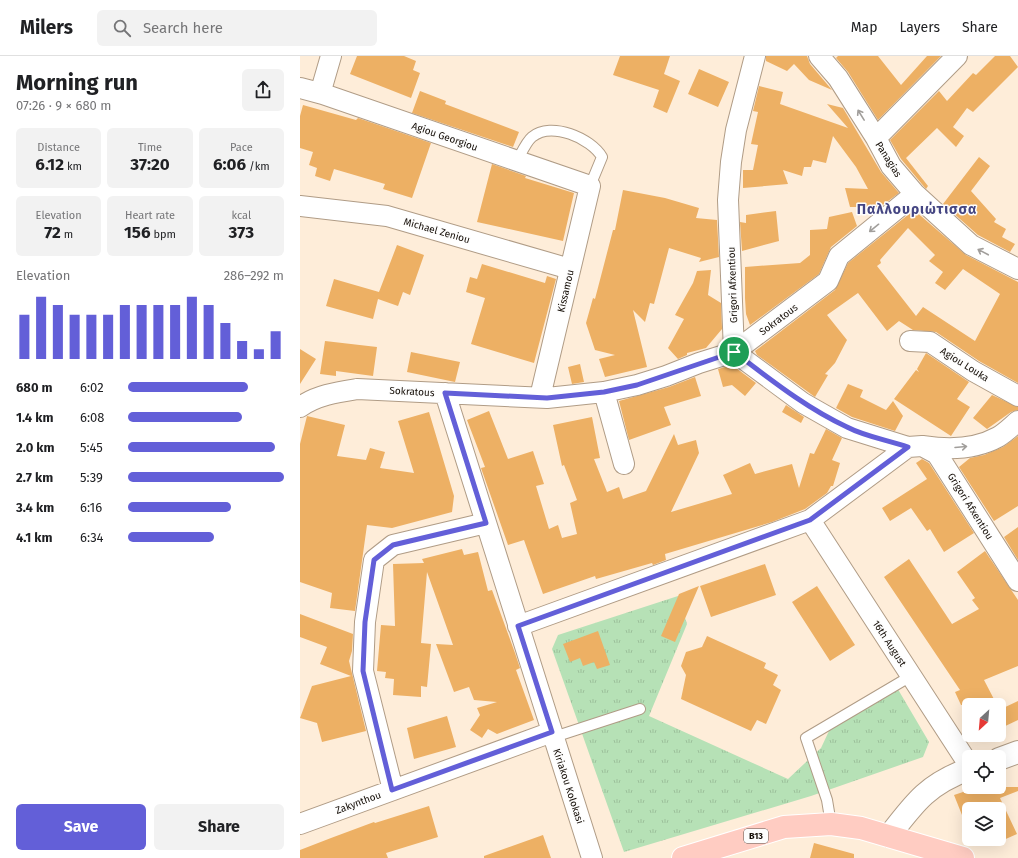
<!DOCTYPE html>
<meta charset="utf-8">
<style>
:root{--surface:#fff;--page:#f2f2f2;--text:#202124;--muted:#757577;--line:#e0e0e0;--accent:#635fd8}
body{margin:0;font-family:"Fira Sans",sans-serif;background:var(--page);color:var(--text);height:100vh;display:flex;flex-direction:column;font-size:15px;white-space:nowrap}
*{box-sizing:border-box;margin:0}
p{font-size:13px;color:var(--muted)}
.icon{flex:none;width:22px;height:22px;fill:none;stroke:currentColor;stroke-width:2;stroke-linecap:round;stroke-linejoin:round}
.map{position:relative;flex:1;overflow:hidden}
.panel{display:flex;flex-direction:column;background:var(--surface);width:300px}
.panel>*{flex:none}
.needle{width:26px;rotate:206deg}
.buttons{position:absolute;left:662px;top:642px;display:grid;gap:8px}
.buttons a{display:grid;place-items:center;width:44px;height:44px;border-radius:6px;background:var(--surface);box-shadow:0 4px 16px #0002;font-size:20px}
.pin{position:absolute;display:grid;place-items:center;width:34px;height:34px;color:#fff;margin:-17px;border:2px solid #fff;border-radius:50%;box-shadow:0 1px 4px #0007}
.round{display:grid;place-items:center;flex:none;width:42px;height:42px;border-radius:6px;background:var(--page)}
.overview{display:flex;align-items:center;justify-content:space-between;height:68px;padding:0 16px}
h1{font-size:22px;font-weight:700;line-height:30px}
.stats{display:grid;grid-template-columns:repeat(3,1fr);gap:6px;height:68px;padding:4px 16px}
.stats div{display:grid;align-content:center;border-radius:6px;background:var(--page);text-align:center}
.stats b{font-size:17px;font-weight:700}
.stats small{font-size:11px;font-weight:400}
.stats p{font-size:11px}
.chart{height:112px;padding:8px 16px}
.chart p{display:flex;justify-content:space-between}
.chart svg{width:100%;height:72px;margin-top:4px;stroke:var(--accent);stroke-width:6}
.primary-button{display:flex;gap:8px;margin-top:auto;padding:8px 16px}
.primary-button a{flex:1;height:46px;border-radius:6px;background:var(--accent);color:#fff;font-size:16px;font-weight:700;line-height:46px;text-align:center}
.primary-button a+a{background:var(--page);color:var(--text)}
ul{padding:0 16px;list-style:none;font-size:13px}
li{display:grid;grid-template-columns:64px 48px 1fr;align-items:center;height:30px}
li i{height:10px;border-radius:5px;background:var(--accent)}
header{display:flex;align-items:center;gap:24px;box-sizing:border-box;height:56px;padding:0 20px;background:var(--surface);border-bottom:1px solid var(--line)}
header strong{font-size:19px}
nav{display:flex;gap:22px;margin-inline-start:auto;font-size:14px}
.search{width:280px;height:36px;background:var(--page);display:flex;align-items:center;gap:10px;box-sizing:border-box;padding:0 14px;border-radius:6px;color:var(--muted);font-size:15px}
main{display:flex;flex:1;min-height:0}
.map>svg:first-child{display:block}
.park{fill:url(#park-tufts)}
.building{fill:#edb064;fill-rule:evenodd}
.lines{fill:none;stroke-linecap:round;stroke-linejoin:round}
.lane-casing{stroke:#b09c86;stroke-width:12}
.street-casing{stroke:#b09c86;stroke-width:22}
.secondary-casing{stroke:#b09c86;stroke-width:24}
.primary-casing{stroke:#fff;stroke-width:24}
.lane{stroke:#fff;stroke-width:10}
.street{stroke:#fff;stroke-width:20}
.secondary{stroke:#fff;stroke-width:22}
.primary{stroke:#ffccc2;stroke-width:22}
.oneway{stroke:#a19e9b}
.route-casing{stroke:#fff;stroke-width:8}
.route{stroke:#635fd8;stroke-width:5}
.labels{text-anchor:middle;stroke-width:3;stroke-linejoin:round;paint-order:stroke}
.shield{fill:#fdfdfd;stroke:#59544f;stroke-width:1}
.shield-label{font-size:9px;font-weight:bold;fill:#130c05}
.street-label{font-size:10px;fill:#130c05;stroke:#fdfdfd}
.district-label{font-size:14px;font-weight:bold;letter-spacing:1px;fill:#444582;stroke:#fdfdfd}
</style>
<header>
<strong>Milers</strong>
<div class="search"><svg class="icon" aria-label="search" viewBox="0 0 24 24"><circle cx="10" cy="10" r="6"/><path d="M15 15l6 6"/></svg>Search here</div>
<nav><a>Map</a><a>Layers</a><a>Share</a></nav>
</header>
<main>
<section class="panel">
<div class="overview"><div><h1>Morning run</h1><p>07:26 · 9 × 680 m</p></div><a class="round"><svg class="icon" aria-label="share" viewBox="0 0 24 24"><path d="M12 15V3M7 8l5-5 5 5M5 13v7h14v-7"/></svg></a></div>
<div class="stats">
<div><p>Distance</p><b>6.12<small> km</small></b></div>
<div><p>Time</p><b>37:20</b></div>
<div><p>Pace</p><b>6:06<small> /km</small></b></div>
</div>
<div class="stats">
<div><p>Elevation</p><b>72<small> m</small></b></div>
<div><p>Heart rate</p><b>156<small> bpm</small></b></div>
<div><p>kcal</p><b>373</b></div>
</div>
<div class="chart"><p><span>Elevation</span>286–292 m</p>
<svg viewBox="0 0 160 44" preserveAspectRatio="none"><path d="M5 44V17M15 44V6M25 44V11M35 44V17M45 44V17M55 44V17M65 44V11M75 44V11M85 44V11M95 44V11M105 44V6M115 44V11M125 44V22M135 44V33M145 44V38M155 44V27"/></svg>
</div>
<ul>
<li><b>680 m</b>6:02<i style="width:77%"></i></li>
<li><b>1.4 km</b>6:08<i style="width:73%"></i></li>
<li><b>2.0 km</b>5:45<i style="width:94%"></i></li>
<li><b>2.7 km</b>5:39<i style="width:100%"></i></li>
<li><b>3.4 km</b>6:16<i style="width:66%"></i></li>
<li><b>4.1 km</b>6:34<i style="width:55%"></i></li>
</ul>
<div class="primary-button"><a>Save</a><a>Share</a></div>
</section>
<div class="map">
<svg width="718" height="802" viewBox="0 0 718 802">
<defs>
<pattern id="park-tufts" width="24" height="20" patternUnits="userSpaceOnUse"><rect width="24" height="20" fill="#b6e1b6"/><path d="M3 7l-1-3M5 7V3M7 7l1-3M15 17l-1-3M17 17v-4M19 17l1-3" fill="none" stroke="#9cc09b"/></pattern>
</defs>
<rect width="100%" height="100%" fill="#feedd9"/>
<path class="park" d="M378 540 387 568 349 660 488 723 521 692 536 660 596 630 629 686 623 701 511 740 324 796 252 593 258 579Z"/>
<path class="building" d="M57 0H104L116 5 113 14 120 17 111 42 50 18Z
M320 0H370L364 18 380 25 367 57 353 51 359 34 313 19Z
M466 0H507L510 8 532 34 509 24 494 8 487 15 466 5Z
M538 0H578L601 29 627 0H641L578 64 548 16 536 2Z
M695 0H710L718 11 673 56 667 52 653 71 664 80 656 91 637 72 606 102 628 130 626 133 601 103 590 84 639 35 647 45 673 17 676 19Z
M399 13 429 26 418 51 388 38Z
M459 30 483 36 480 48 548 72 527 48 543 52 581 116 599 137 580 151H550L545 132 568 133 556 111 533 80 526 107 513 104 511 111H504L502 120 483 114 488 128 443 132V114H453L458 89 451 88 458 56 453 55Z
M120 35 146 45 145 48 219 76 213 91 112 57Z
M3 49 56 64 58 62 131 87 112 142 83 133 85 128 34 113 30 125 15 120 17 112 9 109 13 96 0 92V60Z
M679 101 690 110 671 135 696 163 694 166 706 173 702 181 715 188 710 196 678 179 643 148Z
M192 108 226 120 225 122 274 137 263 185 177 166Z
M323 134 365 142 399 152 396 162 417 164 419 201 399 206 401 202 369 192 354 248 350 247 345 266 333 254 347 311 305 321 299 303 315 299 295 294 286 267 293 242 295 243 313 174H315Z
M614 154 666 199 718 226V327L679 305 636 276 613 274 599 265 587 275 558 237 527 259 547 284 535 307 525 318 528 319 515 341 457 299 455 295 535 234 548 207ZM608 172 635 199 629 205 643 216 635 227 645 234 663 213 700 238 675 285 623 251 616 260 577 210 581 207 580 204Z
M476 155 479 185 442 195 440 166 446 167V159Z
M552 156 557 170 531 191 519 218 450 269 446 258 445 242V211L500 207 510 199V174L527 173 529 161Z
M97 189 124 199 110 239 103 236 98 250 78 243 73 263 26 250 34 223 79 236Z
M182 208 245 227 247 220 256 223 234 307 171 288 185 242 166 236 170 221 177 223Z
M411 214 408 239 421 247 422 273 406 292 387 297V299L378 303 368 292 384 263 375 259 393 227 397 215Z
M25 285 77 291 73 320 36 315V320L20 318Z
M0 293 16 303 0 328Z
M111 296 160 306 155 326 107 316Z
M626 297 669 326 657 343 670 351 651 380 594 343 616 314 619 316 617 313Z
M280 308 284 326 272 328 268 311Z
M432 309 456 327 445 340 432 329 423 331 418 313Z
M395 321 401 340 364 351 371 369 329 384 319 345 369 331Z
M548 328 563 334 560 341 586 354 593 345 603 360 595 375 552 361 536 352Z
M692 339 718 351V354L711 356 687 373 673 362Z
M486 349 504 361 501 367 482 356Z
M189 355 208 403 233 395 244 428 236 430 249 473 258 469 262 482 277 478 270 447 277 444 264 409 262 410 253 369 292 361 300 402 294 403 307 436 319 431 323 443 346 435 374 378 378 389 396 384 399 397 371 456 432 438 423 419 450 407 455 418 492 408 499 432 510 397 514 398 526 373 542 382 532 404 540 407 533 430H531L527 437 505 453 472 466 365 498 366 504 353 509 352 507 296 523 295 520 243 538 224 484 208 489 181 412 185 411 167 364Z
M129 356 154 440 152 456 92 472 67 469 55 555 30 552 32 537 0 526V388L7 360 45 369 37 400 66 404 70 392 85 396 80 412 114 417 98 365Z
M718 380V450L694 465 659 411 670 402 684 399 703 391Z
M622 403 629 407 674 477 644 496 630 473 627 475 611 452 590 465 582 452 627 423 616 407Z
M718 471V504L704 481Z
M162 493 164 499 178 496 188 535 192 534 215 597 220 612 216 614 234 664 197 678 188 673 182 682 170 674 180 659 177 652 197 646 174 644 169 631 154 636 136 588 153 589 127 516 121 587 131 588 127 631 121 630V641L93 639 94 623 85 622 86 616 77 615 81 569 95 570 93 508 124 507 122 503Z
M685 495 718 544V610L684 624 697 649H661L655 636 660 634 584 521 609 503 652 568 679 553 672 544 675 542 657 516Z
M465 508 476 539 411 561 400 530Z
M399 530 375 586 361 580 379 538Z
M517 530 555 589 530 605 492 546Z
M0 558 53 578 52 595 49 605 66 675 22 686 17 667 0 662 12 630 51 620 20 608 27 591 0 581Z
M298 575 310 609 297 613 294 606 283 610 280 602 270 606 263 588Z
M407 580 466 607 464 612 478 619 473 629 481 634 466 668 457 664 451 675 381 643 386 619 381 610 386 596 402 591Z
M718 645V664L699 673V654Z
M147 660 156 691 114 703 107 672Z
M678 731H718V735L700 742 717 778 699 786V753H674L669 746 668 774 654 739Z
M129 750 138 781 86 797 88 802H0V794L31 782 74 766 75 767Z
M243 779 251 802H184V800Z
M514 787 554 798V802H510Z"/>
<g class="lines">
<defs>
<path id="lane" d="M217 105C221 98 226 86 232 81 251 65 291 82 302 101L290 130
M254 681 340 653
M531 768 527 744 506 682 611 620"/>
<path id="street" d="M519 0 538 22 576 82 591 110 615 138 671 189 718 213
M0 32 23 38 290 130 240 341
M23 38 22 31 31 0
M576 82 657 0
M0 150 87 160 270 213
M610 285 630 286 673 315 718 340
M434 296 503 347 547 372 608 391 622 390 637 398 718 525
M434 296 428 144 431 106 436 74 455 0
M304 336 324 408
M145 337 292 802
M0 351C17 339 38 336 57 333L247 342 304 336 337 329 366 320 399 307 434 296 528 225 539 200 615 138
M624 390C649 394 676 393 698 381 705 377 712 370 718 365
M510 464 669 709
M218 570 510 464 608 391
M93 734 63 615 65 566 74 504 93 489 186 467
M0 768 252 676"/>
<path id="secondary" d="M699 703 718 696
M589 780C615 746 628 728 669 713"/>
<path id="primary" d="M383 802 484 771 531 768 561 772 663 802"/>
</defs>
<use href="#lane" class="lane-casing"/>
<use href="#street" class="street-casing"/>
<use href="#secondary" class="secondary-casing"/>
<use href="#primary" class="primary-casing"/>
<use href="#lane" class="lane"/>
<use href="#street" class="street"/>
<use href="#secondary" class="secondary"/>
<use href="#primary" class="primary"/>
</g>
<defs><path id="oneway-shaft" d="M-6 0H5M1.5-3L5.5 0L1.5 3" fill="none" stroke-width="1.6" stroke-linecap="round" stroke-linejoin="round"/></defs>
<g class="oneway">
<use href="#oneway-shaft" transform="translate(561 59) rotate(-122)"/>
<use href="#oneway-shaft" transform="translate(574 172) rotate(141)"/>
<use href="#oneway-shaft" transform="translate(683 196) rotate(-152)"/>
<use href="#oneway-shaft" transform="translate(661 391) rotate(-5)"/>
</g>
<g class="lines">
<defs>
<path id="route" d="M434 296C470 323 506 352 547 371 566 381 588 384 608 391L510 464 218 570 252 676 92 734 63 615 65 566 74 504 93 489 186 467 145 337 247 342 304 336 337 329Z"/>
</defs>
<use href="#route" class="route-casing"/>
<use href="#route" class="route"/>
</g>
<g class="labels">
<rect class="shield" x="444" y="773" width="24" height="14" rx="3"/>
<g class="shield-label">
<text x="456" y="783">B13</text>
</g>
<g class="street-label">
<text transform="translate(145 80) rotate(19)" y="4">Agiou Georgiou</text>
<text transform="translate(589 103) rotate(58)" y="4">Panagias</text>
<text transform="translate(137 174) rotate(16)" y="4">Michael Zeniou</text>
<text transform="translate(432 229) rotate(-92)" y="4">Grigori Afxentiou</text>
<text transform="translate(265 235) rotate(-77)" y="4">Kissamou</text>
<text transform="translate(478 263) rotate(-37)" y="4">Sokratous</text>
<text transform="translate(665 308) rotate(32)" y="4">Agiou Louka</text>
<text transform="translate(112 335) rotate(3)" y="4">Sokratous</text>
<text transform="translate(671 450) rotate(58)" y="4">Grigori Afxentiou</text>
<text transform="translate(590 587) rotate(57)" y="4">16th August</text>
<text transform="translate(269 730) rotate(72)" y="4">Kiriakou Kolokasi</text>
<text transform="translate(58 746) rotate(-20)" y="4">Zakynthou</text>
</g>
<g class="district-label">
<text x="617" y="158">Παλλουριώτισσα</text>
</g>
</g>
</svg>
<div class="buttons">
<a><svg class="needle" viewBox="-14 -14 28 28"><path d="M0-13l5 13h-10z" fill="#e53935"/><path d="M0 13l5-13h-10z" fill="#757577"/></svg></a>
<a><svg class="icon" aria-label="locate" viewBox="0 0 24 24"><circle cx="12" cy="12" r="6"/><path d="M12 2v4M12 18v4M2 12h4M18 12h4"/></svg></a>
<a><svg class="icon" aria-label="layers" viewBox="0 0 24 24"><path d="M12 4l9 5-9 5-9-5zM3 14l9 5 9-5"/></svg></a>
</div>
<div class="pin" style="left:434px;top:296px;background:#1e9e55"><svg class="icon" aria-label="arrive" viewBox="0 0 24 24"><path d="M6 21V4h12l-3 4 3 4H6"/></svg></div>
</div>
</main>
